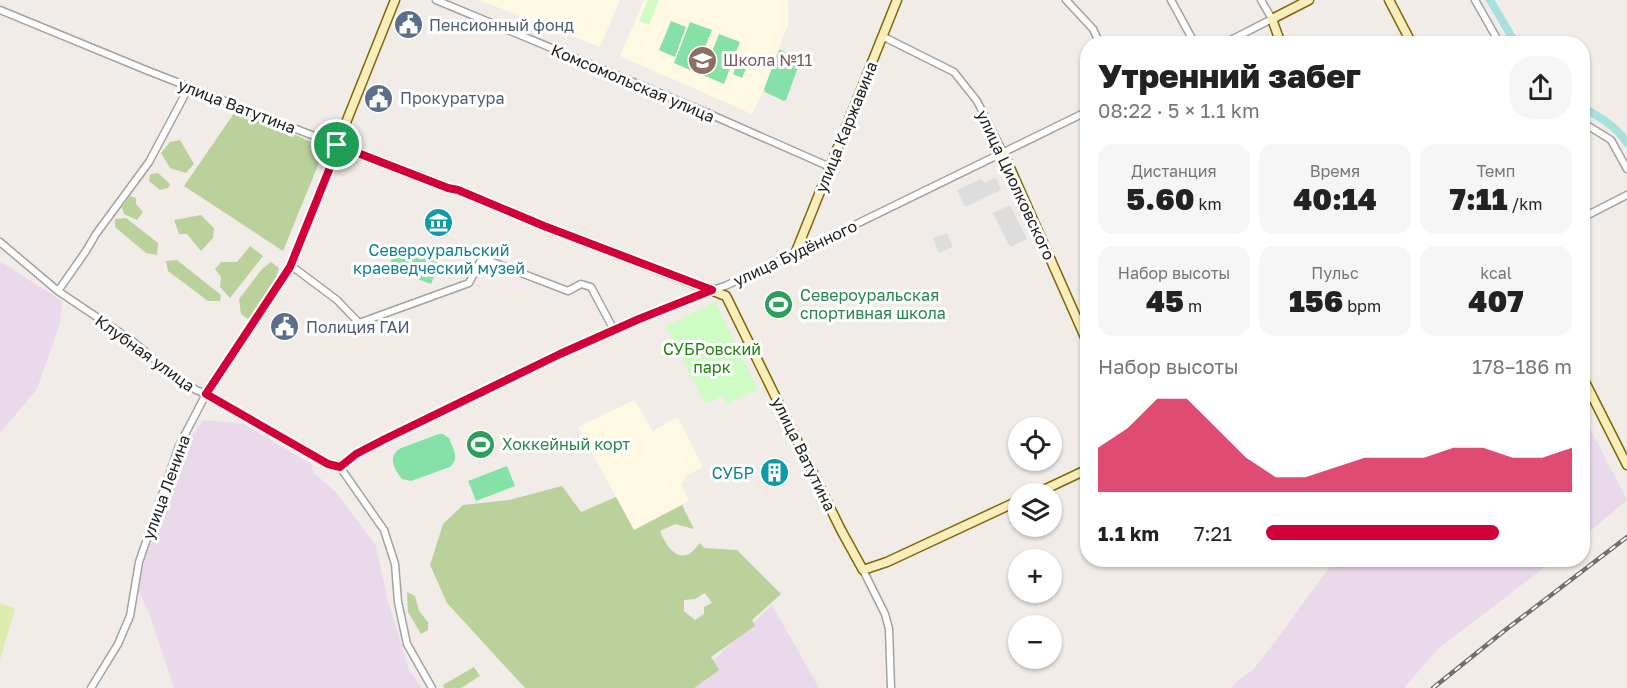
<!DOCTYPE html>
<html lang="ru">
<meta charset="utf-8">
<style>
:root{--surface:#fff;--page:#f6f6f6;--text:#222;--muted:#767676;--accent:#d20038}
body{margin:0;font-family:"Golos Text",sans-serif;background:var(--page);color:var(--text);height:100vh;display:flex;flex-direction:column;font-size:22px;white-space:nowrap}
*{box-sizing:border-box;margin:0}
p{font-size:20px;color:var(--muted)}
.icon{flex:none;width:33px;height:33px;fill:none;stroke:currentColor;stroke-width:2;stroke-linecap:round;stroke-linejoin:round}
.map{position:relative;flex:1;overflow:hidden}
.side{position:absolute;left:1080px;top:36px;width:510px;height:531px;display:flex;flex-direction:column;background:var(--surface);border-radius:24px;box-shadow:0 2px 4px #0004}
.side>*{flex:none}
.buttons{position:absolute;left:1008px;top:417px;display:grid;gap:12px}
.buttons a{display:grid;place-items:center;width:54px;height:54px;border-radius:50%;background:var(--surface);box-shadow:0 2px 4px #0004;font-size:30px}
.pin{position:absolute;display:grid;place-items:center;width:51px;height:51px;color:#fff;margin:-26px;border:3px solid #fff;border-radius:50%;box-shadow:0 2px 6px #0007}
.round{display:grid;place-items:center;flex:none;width:63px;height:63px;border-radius:24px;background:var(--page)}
.headline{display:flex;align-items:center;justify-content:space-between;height:102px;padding:0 18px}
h1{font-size:33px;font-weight:800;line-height:45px}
.figures{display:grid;grid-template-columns:repeat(3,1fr);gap:9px;height:102px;padding:6px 18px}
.figures div{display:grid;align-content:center;border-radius:15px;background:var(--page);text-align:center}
.figures b{font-size:30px;font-weight:800}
.figures small{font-size:16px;font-weight:400}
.figures p{font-size:16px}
.chart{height:168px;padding:12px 18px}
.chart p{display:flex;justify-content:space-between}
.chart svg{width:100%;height:108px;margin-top:6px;fill:var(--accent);opacity:.7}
ul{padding:0 18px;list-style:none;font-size:20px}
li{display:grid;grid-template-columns:96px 72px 1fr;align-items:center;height:45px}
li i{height:15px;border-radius:8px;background:var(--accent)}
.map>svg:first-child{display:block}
.industrial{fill:#e9d9eb}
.education{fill:#fff8e3}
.grass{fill:#ddecad}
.forest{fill:#bad19c;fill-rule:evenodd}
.park{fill:#cffbc5}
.pitch{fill:#85e1a5}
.parking{fill:#ddd}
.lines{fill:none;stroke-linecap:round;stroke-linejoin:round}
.canal{stroke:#a7e0dd;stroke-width:8}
.street-casing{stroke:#a2a2a2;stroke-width:9}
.secondary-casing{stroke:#7d6a03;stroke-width:11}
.street{stroke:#fff;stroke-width:6}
.secondary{stroke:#fbeebc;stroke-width:8}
.rail-casing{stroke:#6f6f6f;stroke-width:4.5}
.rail{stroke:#fff;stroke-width:2;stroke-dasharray:7;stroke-linecap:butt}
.route-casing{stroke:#fff;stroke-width:12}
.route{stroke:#d20038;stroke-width:8}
.labels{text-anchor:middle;stroke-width:6;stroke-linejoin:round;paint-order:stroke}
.service-label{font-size:16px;fill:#4e5e75;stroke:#fff;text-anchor:start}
.education-label{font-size:16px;fill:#785e54;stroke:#fff;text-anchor:start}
.street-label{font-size:16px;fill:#212121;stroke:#fff}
.culture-label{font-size:16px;fill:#0d838f;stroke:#fff}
.leisure-label{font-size:16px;fill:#27864d;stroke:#fff;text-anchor:start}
.park-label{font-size:16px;fill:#208509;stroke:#fff}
</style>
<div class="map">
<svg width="1627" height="688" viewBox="0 0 1627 688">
<rect width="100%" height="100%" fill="#f1ece8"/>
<path class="industrial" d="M0 261 62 301 60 323 37 389 0 433Z
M1582 413 1627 500 1583 537H1582Z
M203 420 244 424 311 464 313 472 337 493 376 546 388 601 409 670 422 688H174L149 613 138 590 145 559 192 436Z
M1330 560H1554L1438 649 1404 688H1231L1235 683 1253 670 1274 643 1329 568Z
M772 605 819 688H684Z"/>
<path class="education" d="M479 0H620L600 47Z
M644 0H788L789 22 764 89 752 114 620 56Z
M634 400 653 431 678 417 703 467 687 475 681 485 689 501 634 530 578 427Z"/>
<path class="grass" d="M0 603 15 609 0 660Z"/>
<path class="forest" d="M237 109 325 148 283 251 184 186Z
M180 140 194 164 186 173 170 168 161 153 170 142Z
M158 173 170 184 168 188 160 190 149 181 150 174Z
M130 196 136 198V204L143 212 137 220 124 214 122 207Z
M201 215 214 228 213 238 201 251 187 234H179L174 220Z
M126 218 158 243 157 255 146 253 115 227V219Z
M250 246 263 256 230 298 220 287 221 277 215 269 221 262H237Z
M177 260 221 295 220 301H208L168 271 166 261Z
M271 262 279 268 275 282 248 319 241 314 239 299 262 269Z
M562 486 581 512 616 497 634 530 682 505 694 529 675 524 660 531C664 541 674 561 689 554 693 552 697 546 700 543L704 548 737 550 781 594 752 620 755 626 711 657 719 670 694 688H525L447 603 430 565 443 524 463 505 509 500ZM705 593 712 603 704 607V614L695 620 684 611V600L695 599Z
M407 592 415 596 419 611 428 622V630L421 634 408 612Z
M474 667 480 676 461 688H444L443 685Z"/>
<path class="park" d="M648 0H659L649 25 639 21Z
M715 302 758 389 727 404 723 395 705 404 666 326Z"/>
<path class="pitch" d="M671 21 686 27 675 57 659 50Z
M690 22 712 30 695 72 674 63Z
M719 34 740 42 724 84 703 75Z
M779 50H781L799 59 800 62 786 100 784 101 765 92 764 89Z
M740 56 750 60 742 78 733 74Z
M397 246 440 263 431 284 388 268Z
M439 434H443L449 438C453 449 460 458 450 467L411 481 402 479C394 469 387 456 401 448Z
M507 466 515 486 476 501 468 481Z"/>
<path class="parking" d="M996 178 1001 190 965 207 957 190 981 179 984 183Z
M1010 205 1027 239 1010 247 993 213Z
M947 233 953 247 939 253 933 238Z"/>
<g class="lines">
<path class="canal" d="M1490 0 1516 44
M1582 107C1600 117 1616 126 1627 143"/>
<defs>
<path id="street" d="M436 0 705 112 830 167
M1066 0 1093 29 1100 44
M1171 0 1195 44
M1475 0 1500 44
M0 10 146 70 337 145 333 160 290 267 206 394 179 446 139 562 130 616 118 644 91 688
M882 36 954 72 977 101 1003 152
M1223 44 1272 19 1261 0
M1582 122 1611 140 1627 169
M1582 218 1627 195
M0 242 58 291 131 340 164 367 196 390 206 394 328 464 340 467 384 530 395 564 398 602 407 644 432 688
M290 267 297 270 337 300 359 323 469 283 480 262 487 260 568 291 581 284 591 287 614 330
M58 291 86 251 96 234 149 162 189 87
M340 467 356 454 385 439 560 354 639 319 712 290 725 286 795 254 1088 111
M863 570 885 614 889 629 891 688"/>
<path id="secondary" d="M395 0 337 145 448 188 458 190 544 226 726 296 841 530 863 570 887 562 1018 501
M1389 0 1412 44
M1281 44 1272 19 1309 0
M1003 152 1088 344
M795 254 897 0
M1582 376 1627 465
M1035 494 1088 469"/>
</defs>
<use href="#street" class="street-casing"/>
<use href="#secondary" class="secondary-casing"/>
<use href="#street" class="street"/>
<use href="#secondary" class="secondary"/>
<defs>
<path id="rail" d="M1433 688 1504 631 1627 537"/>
</defs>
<use href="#rail" class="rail-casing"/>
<use href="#rail" class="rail"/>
</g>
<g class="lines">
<defs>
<path id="route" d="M337 145 448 188 458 190 544 226 712 290 639 319 560 354 385 439 356 454 340 467 328 464 206 394 290 267 333 160Z"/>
</defs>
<use href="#route" class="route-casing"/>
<use href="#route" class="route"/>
</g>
<defs>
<symbol id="civic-disc" viewBox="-11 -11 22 22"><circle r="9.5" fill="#5c6f8a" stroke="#fff"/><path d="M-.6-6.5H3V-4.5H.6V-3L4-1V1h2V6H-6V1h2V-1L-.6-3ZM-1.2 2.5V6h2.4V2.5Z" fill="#fff"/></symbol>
<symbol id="school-disc" viewBox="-11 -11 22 22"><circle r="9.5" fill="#8d6e63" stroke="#fff"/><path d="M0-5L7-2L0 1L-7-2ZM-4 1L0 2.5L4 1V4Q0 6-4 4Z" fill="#fff"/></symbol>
<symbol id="museum-disc" viewBox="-11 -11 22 22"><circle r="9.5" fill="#0f9aa8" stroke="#fff"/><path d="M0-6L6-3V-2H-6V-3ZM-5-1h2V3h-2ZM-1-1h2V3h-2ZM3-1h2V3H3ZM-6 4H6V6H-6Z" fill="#fff"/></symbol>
<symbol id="stadium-disc" viewBox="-11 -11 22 22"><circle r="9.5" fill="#2e9e5b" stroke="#fff"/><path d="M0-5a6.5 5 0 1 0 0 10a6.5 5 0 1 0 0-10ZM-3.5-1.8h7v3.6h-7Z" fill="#fff"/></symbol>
<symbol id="building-disc" viewBox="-11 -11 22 22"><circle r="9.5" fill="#0f9aa8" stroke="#fff"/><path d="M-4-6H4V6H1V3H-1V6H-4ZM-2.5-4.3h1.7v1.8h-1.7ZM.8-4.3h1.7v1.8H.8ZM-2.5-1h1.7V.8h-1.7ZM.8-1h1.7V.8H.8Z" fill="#fff"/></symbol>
</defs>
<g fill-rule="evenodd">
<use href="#civic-disc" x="392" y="8" width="33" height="33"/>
<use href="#school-disc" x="686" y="44" width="33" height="33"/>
<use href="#civic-disc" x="362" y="82" width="33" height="33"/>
<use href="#museum-disc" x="422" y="206" width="33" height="33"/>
<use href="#stadium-disc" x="762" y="288" width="33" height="33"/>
<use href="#civic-disc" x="268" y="310" width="33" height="33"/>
<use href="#stadium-disc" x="464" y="428" width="33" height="33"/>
<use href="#building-disc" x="758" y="456" width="33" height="33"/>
</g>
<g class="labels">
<g class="service-label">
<text x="429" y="31">Пенсионный фонд</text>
<text x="400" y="104">Прокуратура</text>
<text x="306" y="333">Полиция ГАИ</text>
</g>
<g class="education-label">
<text x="723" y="66">Школа №11</text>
</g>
<g class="street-label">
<text transform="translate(633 83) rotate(23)" y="6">Комсомольская улица</text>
<text transform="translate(237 106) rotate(21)" y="6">улица Ватутина</text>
<text transform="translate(846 127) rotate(-68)" y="6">улица Каржавина</text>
<text transform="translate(1016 185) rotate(65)" y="6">улица Циолковского</text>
<text transform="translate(795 253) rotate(-25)" y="6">улица Будённого</text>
<text transform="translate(145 353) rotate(36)" y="6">Клубная улица</text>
<text transform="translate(804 454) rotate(64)" y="6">улица Ватутина</text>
<text transform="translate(166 487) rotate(-70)" y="6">улица Ленина</text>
</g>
<g class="culture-label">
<text x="439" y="256">Североуральский<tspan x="439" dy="18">краеведческий музей</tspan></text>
<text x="754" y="479" text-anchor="end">СУБР</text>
</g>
<g class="leisure-label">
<text x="800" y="301">Североуральская<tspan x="800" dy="18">спортивная школа</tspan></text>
<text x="502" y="450">Хоккейный корт</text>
</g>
<g class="park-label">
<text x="712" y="355">СУБРовский<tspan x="712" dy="18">парк</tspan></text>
</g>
</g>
</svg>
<div class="buttons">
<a><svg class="icon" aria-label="locate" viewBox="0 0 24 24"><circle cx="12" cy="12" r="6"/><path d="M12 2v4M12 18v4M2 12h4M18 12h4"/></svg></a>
<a><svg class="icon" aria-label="layers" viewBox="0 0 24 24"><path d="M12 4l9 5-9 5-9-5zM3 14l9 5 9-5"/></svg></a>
<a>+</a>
<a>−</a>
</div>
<div class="pin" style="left:337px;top:145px;background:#1e9e55"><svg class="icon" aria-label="arrive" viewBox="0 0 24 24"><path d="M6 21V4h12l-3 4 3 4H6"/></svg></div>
<section class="side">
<div class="headline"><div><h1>Утренний забег</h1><p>08:22 · 5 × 1.1 km</p></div><a class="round"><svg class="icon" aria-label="share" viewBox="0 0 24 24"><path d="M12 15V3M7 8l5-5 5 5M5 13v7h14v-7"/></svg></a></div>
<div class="figures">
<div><p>Дистанция</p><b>5.60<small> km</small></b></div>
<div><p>Время</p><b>40:14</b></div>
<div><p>Темп</p><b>7:11<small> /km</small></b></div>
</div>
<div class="figures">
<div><p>Набор высоты</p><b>45<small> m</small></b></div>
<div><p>Пульс</p><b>156<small> bpm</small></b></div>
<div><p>kcal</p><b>407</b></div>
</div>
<div class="chart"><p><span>Набор высоты</span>178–186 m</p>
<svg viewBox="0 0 160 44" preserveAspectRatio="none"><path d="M0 44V26L10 18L20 6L30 6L40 18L50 30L60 38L70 38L80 34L90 30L100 30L110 30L120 26L130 26L140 30L150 30L160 26V44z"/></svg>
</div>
<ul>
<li><b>1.1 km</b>7:21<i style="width:76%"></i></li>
</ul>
</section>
</div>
